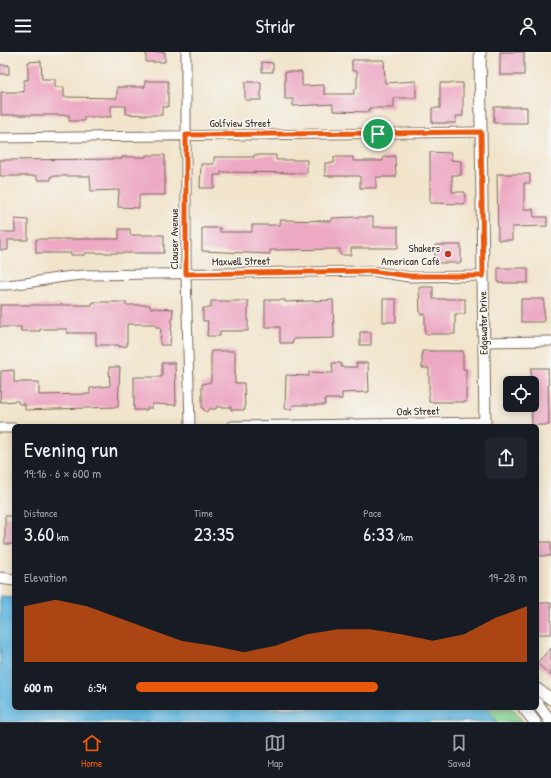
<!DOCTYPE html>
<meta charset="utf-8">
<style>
:root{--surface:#171b24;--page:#20242c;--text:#f1f3f6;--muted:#9ea1a6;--line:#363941;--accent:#ea580c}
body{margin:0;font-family:"Patrick Hand",sans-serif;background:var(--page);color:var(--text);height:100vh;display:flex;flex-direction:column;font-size:15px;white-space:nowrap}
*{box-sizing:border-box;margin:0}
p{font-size:13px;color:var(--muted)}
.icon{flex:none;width:22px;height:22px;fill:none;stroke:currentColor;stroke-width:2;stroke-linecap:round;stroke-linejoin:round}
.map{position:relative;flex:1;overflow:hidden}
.details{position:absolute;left:12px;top:372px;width:527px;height:286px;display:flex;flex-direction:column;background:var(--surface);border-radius:6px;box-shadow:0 2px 10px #0003}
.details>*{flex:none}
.controls{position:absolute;left:503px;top:324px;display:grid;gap:8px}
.controls a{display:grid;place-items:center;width:36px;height:36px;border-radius:6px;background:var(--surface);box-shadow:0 2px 10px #0003;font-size:20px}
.pin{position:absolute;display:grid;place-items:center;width:34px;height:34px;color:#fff;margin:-17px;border:2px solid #fff;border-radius:50%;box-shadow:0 1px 4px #0007}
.round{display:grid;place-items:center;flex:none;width:42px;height:42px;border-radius:6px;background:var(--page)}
.overview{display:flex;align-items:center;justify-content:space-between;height:68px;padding:0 12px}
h1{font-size:22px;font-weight:600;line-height:30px}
.metrics{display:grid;grid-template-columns:repeat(3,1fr);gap:6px;height:68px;padding:4px 12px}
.metrics div{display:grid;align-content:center}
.metrics b{font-size:20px;font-weight:600}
.metrics small{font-size:11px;font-weight:400}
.metrics p{font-size:11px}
.chart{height:112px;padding:8px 12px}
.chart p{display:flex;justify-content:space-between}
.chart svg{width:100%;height:72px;margin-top:4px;fill:var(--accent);opacity:.7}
ul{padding:0 12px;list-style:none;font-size:13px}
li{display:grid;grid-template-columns:64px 48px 1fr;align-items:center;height:30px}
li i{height:10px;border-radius:5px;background:var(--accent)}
header{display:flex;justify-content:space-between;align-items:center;height:52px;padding:0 12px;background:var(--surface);font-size:18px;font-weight:600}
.dock{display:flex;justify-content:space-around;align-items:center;height:56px;border-top:1px solid var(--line);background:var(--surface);font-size:11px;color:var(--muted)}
.dock a{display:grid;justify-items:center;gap:2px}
.dock .selected{color:var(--accent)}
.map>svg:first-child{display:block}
.green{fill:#86d493;stroke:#607f58}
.water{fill:#66bbe3;stroke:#507280}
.building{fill:#eda9c4}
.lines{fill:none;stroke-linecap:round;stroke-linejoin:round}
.minor-casing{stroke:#7b6b5b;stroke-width:11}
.tertiary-casing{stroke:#7b6b5b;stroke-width:13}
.minor{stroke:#fff;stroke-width:9}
.tertiary{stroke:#fff;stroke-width:11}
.route-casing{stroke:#fff;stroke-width:8}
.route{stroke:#ea580c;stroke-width:5}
.poi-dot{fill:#c8321e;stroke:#f6f6f2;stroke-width:1.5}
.labels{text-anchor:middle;stroke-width:3;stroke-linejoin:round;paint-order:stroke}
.street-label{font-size:11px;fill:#3b2a1e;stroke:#f6f6f2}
.poi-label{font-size:11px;fill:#3b2a1e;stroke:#f6f6f2;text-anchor:end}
</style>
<header><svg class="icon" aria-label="menu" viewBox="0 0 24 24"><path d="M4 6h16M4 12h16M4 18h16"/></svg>Stridr<svg class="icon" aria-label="person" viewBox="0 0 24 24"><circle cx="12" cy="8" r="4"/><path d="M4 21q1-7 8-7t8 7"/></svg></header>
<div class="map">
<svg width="551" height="670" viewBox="0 0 551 670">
<rect width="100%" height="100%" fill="#f6f6f2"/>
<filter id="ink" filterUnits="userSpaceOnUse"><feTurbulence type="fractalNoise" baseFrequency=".025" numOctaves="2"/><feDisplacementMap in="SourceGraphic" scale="8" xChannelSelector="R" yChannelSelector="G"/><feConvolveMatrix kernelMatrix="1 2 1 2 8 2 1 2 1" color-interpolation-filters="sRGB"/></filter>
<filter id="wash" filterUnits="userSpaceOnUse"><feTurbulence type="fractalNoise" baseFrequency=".012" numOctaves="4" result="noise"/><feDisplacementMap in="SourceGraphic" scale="16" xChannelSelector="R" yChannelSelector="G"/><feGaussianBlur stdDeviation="0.9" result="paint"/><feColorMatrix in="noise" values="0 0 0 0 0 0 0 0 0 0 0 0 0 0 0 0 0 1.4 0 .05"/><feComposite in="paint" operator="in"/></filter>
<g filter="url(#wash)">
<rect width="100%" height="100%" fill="#f1e4cb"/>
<path class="green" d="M486 656H512L523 670H497Z"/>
<path class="water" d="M0 544 14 545V656H486L497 670H0Z"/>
<g id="blocks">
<path class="building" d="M146 0H165V10H146Z
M500 0H524V23H500Z
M352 8H384L385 31 416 29V46H394V56H369V60L333 59V52L293 54V47H285V20H302V34L324 33V42H354V37H357V19H352Z
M41 9 42 27H55V35H64V45L117 46V35H145V29H168V55H162V63H145L126 62V54H111V65H84V69H69V63H1V40H24V28H28V10Z
M262 10 273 11V20H262Z
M0 13H9V22H0Z
M245 30H261V48H245Z
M440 31H463V64H456V71H432V56H440Z
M494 55H527V71H494Z
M430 100 451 101V108L461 109V123H452V140H465V152L430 151Z
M146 103H165V143H139V156L118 155 119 138 91 139 90 124H51V128H37V124H0V108L122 107V105H146Z
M254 103H276V108H307V121L221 120V123H214V136H200L201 112H214V105H254Z
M395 104 396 125H376V136H360V124H325V111H334V105H353V109H383V105Z
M497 122H530V131H524V157H533L534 165H547V174L512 175V188H498Z
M356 165H373V175H398V196H351V203H340V197L270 198V202L202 199V176H220V180H252V173H280V168L332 169V166Z
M15 167 28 168V188H8V198H0V180H15Z
M119 177H130V183H164V201H85V203H71V201H36V187H119Z
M435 193H461V211H435Z
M498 216H528V231H498Z
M419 235H433V247H465V262H455V282H425V262H420Z
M383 247H396V270H383Z
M521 247H544V270H521Z
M265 248H285V250L333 248 334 286 293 287V291H280V275H265Z
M211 249H248V279H220V284H207L208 269H203V256H211Z
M92 250H126V253H150V256L173 257 170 293H160L161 275H156V272H127V294L119 295V293H96V281H67V277H40V279H21V275H0V253H92Z
M360 280H371V293H360Z
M211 299H235V331H244L245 358H231V355H216V357H209L207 360 202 356V332L211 330Z
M422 299H463V317H466V350H429V316H422Z
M162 311H175L176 353 152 352V356H147V358H134V325H162Z
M332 311H341V315H357L356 311H368L369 340 342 341V347H325V353H293L292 357H285L286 323 309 324V320L333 321Z
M109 315H120L118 355 25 358V352H19L18 349 0 350 1 319 14 318V330H39V343L90 342V336L110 334Z
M531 316H548L549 373H532Z
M5 464H14V492H5Z
M537 490H551V504H537Z
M537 551H551V582H537Z
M551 596V624L537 611Z"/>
</g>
</g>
<g filter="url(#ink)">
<use href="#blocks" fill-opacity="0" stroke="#7b6b5b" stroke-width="1"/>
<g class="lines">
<defs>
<path id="minor" d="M186 0V222L190 374
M0 86 481 80
M0 233C29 233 56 224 85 223L371 219 409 225 483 224
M484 290 551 289
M232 374 485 370
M0 376H14"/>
<path id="tertiary" d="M480 0 485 374
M0 526 14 528
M537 637 551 647
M537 651 551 670
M524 656 535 670"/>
</defs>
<use href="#minor" class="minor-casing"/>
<use href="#tertiary" class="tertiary-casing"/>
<use href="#minor" class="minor"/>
<use href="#tertiary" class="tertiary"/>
</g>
</g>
<g class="lines" filter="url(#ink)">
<defs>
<path id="route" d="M481 80 483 224H409L371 219 186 222V83Z"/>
</defs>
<use href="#route" class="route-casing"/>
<use href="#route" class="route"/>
</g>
<circle class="poi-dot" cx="448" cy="202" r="4"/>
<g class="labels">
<g class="street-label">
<text x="240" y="75">Golfview Street</text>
<text transform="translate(174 187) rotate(-90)" y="4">Clouser Avenue</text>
<text transform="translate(241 209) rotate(-1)" y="4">Maxwell Street</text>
<text transform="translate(483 271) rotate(-91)" y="4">Edgewater Drive</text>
<text transform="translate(418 359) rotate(-1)" y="4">Oak Street</text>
</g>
<g class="poi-label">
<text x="440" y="200">Shakers<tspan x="440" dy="13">American Café</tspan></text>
</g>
</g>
</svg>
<div class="controls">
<a><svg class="icon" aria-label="locate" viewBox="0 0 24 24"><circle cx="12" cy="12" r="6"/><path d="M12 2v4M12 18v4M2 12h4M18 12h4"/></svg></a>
</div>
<div class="pin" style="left:378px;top:82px;background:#1e9e55"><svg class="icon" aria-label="arrive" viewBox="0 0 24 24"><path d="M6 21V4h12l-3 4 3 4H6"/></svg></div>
<section class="details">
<div class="overview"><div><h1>Evening run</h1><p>19:16 · 6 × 600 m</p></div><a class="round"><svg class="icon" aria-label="share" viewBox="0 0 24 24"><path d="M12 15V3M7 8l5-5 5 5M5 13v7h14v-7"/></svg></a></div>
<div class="metrics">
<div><p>Distance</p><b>3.60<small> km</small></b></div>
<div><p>Time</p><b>23:35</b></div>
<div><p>Pace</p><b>6:33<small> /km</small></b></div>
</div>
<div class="chart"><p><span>Elevation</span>19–28 m</p>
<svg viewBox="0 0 160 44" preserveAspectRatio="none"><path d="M0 44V10L10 6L20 10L30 17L40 24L50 31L60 34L70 38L80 34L90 27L100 24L110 24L120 27L130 31L140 27L150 17L160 10V44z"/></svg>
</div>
<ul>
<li><b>600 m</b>6:54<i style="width:62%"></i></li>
</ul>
</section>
</div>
<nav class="dock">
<a class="selected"><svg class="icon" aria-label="home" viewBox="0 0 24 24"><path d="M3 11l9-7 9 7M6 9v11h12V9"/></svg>Home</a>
<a><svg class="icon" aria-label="map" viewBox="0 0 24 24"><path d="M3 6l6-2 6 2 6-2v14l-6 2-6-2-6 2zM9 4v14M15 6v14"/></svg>Map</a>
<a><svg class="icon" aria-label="saved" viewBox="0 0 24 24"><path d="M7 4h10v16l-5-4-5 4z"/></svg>Saved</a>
</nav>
